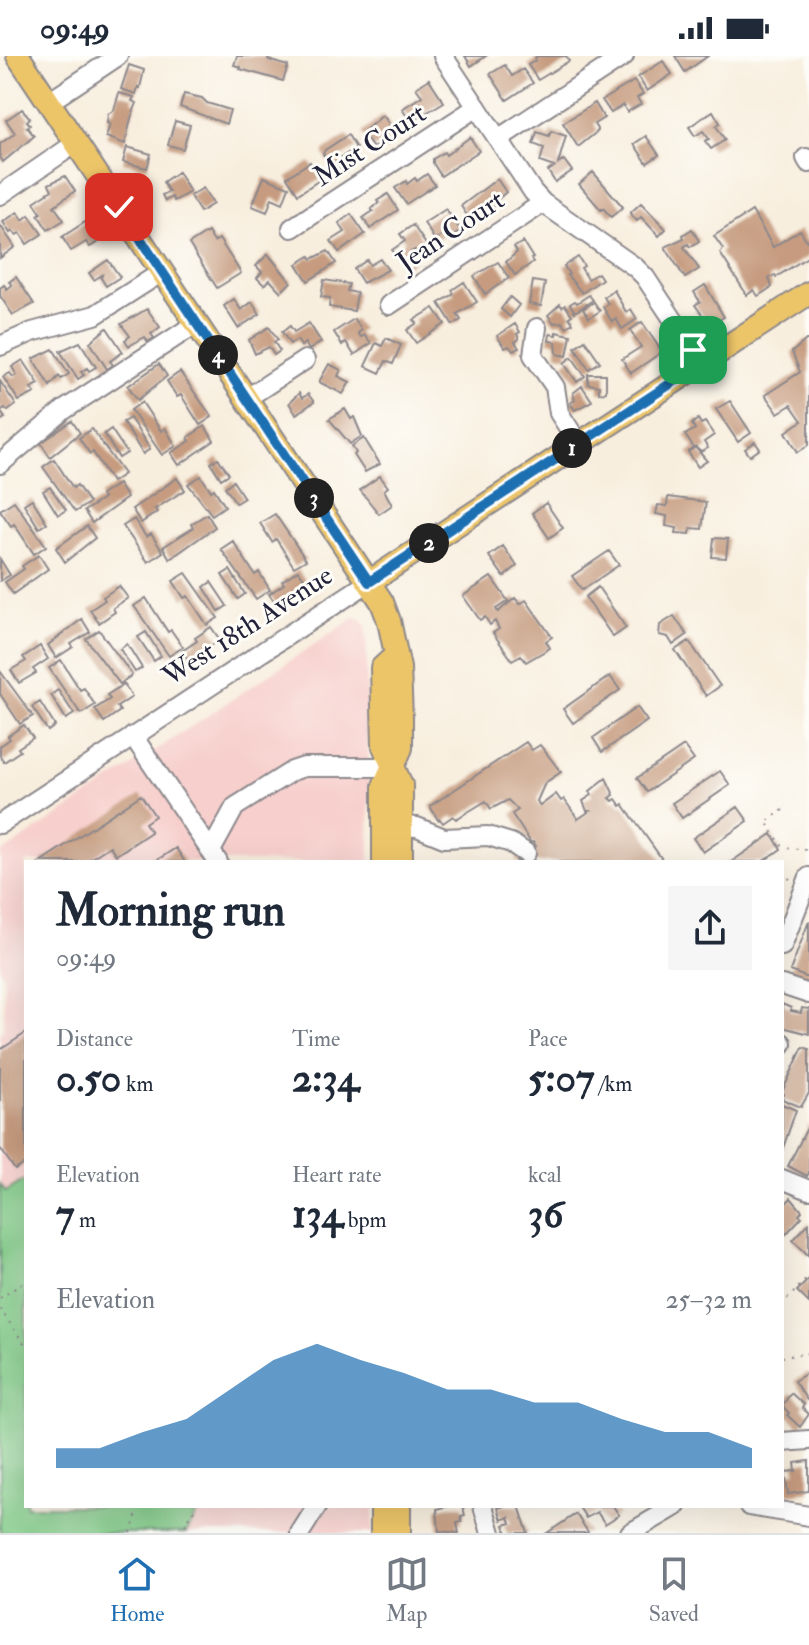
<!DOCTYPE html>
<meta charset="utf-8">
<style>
:root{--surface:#fff;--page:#f6f6f7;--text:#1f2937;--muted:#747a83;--line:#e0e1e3;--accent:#1f6fb2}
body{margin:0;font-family:"IM FELL Double Pica",serif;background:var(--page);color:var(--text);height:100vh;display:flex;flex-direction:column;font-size:30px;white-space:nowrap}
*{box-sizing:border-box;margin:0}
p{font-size:26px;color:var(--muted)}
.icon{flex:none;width:44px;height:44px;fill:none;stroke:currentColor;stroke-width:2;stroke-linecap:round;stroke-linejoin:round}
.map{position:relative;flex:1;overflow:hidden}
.drawer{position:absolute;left:24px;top:804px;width:760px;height:648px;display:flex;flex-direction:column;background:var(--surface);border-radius:0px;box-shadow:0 8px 32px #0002}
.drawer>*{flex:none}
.pin{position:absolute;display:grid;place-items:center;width:68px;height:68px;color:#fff;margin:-34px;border-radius:16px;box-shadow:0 4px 12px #0006}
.km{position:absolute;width:40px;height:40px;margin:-20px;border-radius:50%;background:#222;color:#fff;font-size:22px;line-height:40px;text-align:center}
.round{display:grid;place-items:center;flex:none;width:84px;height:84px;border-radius:0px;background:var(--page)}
.headline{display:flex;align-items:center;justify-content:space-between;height:136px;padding:0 32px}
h1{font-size:44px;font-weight:800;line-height:60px}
.figures{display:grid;grid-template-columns:repeat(3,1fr);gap:12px;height:136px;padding:8px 32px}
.figures div{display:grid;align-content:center}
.figures b{font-size:40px;font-weight:800}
.figures small{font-size:22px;font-weight:400}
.figures p{font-size:22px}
.chart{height:224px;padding:16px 32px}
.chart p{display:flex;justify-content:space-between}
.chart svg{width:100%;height:144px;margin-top:8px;fill:var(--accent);opacity:.7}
.status{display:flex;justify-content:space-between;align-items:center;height:56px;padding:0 40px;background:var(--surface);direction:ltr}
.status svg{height:22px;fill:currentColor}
.dock{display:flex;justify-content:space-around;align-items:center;height:112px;border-top:2px solid var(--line);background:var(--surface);font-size:22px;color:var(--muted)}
.dock a{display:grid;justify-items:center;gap:4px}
.dock .current{color:var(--accent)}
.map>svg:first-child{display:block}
.built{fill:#f7d0cd}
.green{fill:#7fc986;stroke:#507660;stroke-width:2}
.building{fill:#c69b7f}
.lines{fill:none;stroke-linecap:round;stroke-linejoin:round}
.minor-casing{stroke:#8d888c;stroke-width:22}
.major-casing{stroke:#8d888c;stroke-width:26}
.path{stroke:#8d888c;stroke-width:2;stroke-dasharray:2 6;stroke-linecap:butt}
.minor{stroke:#fff;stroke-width:18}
.major{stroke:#edc569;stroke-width:22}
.route-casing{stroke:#fff;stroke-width:16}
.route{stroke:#1f6fb2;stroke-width:10}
.labels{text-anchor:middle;stroke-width:6;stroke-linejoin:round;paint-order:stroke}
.street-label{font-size:28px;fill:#22223b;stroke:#fdfcf7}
</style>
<div class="status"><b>09:49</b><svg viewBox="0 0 49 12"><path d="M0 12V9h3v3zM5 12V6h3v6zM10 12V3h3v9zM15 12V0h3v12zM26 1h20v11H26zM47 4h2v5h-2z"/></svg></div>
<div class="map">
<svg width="809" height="1477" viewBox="0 0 809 1477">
<rect width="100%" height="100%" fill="#fdfcf7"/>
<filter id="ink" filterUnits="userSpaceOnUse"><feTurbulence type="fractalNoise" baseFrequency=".0125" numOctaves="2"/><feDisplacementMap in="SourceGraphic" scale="16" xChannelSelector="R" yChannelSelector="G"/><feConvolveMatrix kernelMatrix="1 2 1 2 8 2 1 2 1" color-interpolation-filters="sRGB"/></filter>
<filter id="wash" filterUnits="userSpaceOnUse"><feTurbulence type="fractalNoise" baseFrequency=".006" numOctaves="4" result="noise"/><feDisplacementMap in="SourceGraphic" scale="32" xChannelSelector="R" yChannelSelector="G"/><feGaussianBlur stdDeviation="1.8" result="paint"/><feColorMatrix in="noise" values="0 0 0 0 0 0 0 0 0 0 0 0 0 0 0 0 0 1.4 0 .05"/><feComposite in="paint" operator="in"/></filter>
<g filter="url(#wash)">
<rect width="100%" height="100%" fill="#f8eede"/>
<path class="built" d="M354 562 361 563 366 570 370 806H26V1123L6 1136 0 1128V977L4 974V920L0 912V798Z
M201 1450H373V1477H186Z"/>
<path class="green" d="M26 1123V1450H201L186 1477H0V1128L6 1136Z"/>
<g id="blocks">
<path class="building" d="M237 0H266L269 1 268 4 288 10 283 25 240 13 241 11 234 9Z
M465 0H486L471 10Z
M537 0H566L569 5 538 24 528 9 536 4 535 2Z
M675 0H708L685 16Z
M663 5 672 18 647 35 638 21Z
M129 9 144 14 140 32 138 31 136 38 121 33Z
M505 9 512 20 523 13 533 27 507 44 490 18Z
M429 23 444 46 411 66 402 53 422 40 416 32Z
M634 25 643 38 637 42 641 48 627 56 623 49 611 57 602 44Z
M119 37 134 41 132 45 137 47 131 62 125 88 106 81 110 68 107 67 108 58 114 54Z
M184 38 202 42 207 47 230 54 226 68 180 51Z
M595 47 604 62 594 68 598 75 578 91 563 67Z
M22 53 30 62 27 65 30 69 27 71 34 80 3 106 0 101V88L15 77 6 64Z
M713 55 720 67 716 70 725 84 711 93 705 85 709 83 703 75 695 80 689 71Z
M383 59 397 80 383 90 381 87 373 92 362 77Z
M175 65 190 69 183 93 168 89Z
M551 75 566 80 558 108 564 104 572 115 555 126 548 115 554 111 540 106 544 92 533 88 537 76 549 80Z
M348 79 356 92 340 102 345 109 335 115 323 98 325 94Z
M646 80 659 99 647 107 634 88Z
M470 81 479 95 441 120 433 107V103L444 96 446 99Z
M127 91 151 98 147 112 123 106Z
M310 106 321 123 298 138 287 121Z
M178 116 190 136 174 145 172 141 165 145 162 139 169 136 163 126Z
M593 116 623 151 611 161 603 152 601 154 579 128Z
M427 118 435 129 406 148 395 132 406 125 407 128 415 122 417 125Z
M65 120 75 135 54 150 64 164 48 174 38 159 41 157 34 146 52 134 49 128Z
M264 121 289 131 283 147 272 142 267 156 252 150Z
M497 123 506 136 495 146 497 150 483 159 480 155 468 161 461 150Z
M203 132 213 148 200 156 190 140Z
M388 138 398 154 370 173 363 162 373 155 371 153 379 147 377 145Z
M641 147 666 173 659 180 641 161 637 165 630 157Z
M446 153 461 175 449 183 445 178 435 184 424 167Z
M752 155 773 191 800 174 809 188V200L776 221 775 219 769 222 772 231 758 240 754 234 747 239 720 197 723 193 714 180Z
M18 156 23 164 29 159 42 178 27 188 20 177 16 179 13 175 10 177 3 166Z
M351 158 365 178 339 196 331 185 345 176 339 167Z
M90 163 103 183 90 191 86 186 71 195 62 181Z
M0 169 15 191 0 202Z
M413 169 427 190 417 196 415 194 411 196 416 204 404 212 392 194 405 185 400 178Z
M692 173 699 185 690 191 688 188 684 191 699 213 685 222 665 191 684 182 683 179Z
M208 176 214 186 219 183 241 217 217 232 189 188Z
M523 186 533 202 531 203 533 206 515 219 506 206 517 196 514 191Z
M328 195 336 207 308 225 297 208 310 200 312 203Z
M268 198 291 226 281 236 270 224 264 229 257 222 262 216 256 210Z
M578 201 584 210 581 212 588 223 598 217 602 223 582 237 567 219 569 218 564 210Z
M380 203 388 214 363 227 354 213 367 204 370 209Z
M108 204 120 221 106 230 101 222 102 219 94 224 89 217Z
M498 206 509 222 485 238 474 220Z
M16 221 34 248 13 259 0 240V232L4 229 7 233 12 229 9 226Z
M324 224 349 228 347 235 357 237 354 255 329 251 330 242 321 241Z
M533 225 545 227 541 250 529 248Z
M464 226 477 246 457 258 461 264 453 269 439 247 454 238 452 234Z
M705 229 724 261 710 269 695 249 700 246 694 236Z
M614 234 626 256 631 253 637 263 622 273 616 263 612 266 603 251 608 248 604 241Z
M589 239 593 244 575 256 570 248 575 245 577 247Z
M510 241 519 249 510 261 501 253Z
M234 243 241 254 252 246 260 258 238 272 224 250Z
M594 246 600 255 589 262 583 253Z
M560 248 562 251 565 249 572 259 569 261 573 267 566 271 562 266 554 267 548 259Z
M434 252 445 268 416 287 407 274 417 267 414 264Z
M147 253 160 271 151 278 154 282 148 286 145 281 129 290 125 284 130 280 121 268Z
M354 263 362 274 358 277 361 281 365 279 371 287 354 299 346 286 342 289 334 276Z
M642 266 662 296 631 317 622 303 641 291 630 274Z
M309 267 321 286 309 294 305 287 301 290 297 284 290 288 282 276 290 270 294 276Z
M515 268 520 276 517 278 519 283 515 286 519 292 513 295 509 290 505 292 497 280Z
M269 271 278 284 274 286 280 295 274 299 269 291 255 298 249 284Z
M107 272 123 296 110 305 113 309 107 313 90 286Z
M556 276 571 279 567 300 557 298 556 286 549 285 550 278 556 279Z
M386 282 401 289 393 308 386 305 380 317 365 310 376 287 382 290Z
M585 284 600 306 589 313 575 291Z
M806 284H809V389L798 396 786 376 802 365 791 349 778 357 765 339 800 316 792 296Z
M80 286 96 311 89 315 87 312 81 316 84 319 78 323 60 295Z
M53 293 69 318 61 323 59 320 50 330 33 303Z
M572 301 585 320 577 326 564 307Z
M23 304 39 328 31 332 35 337 19 345 3 321 10 317 13 321 17 319 12 311Z
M159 308 167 320 138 344 128 330Z
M329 308 341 314 338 320 350 326 343 338 319 326Z
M180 316 212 361 200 369 181 339 177 341 167 325Z
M588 318H606V336L599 337V330L588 328Z
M0 325 16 349 8 355 5 352 0 355 5 362 0 365Z
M582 330 592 345 575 354 570 347 575 344 573 337Z
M299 337 302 342 308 338 314 346 296 358 289 347Z
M730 345 751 377 738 386 716 353Z
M142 346 161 375 165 372 176 390 162 399 131 354Z
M345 353 351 363 354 361 362 380 350 388 329 363Z
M130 362 150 393 143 398 123 366Z
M698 363 701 368 705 366 714 379 704 386 708 392 701 396 695 391 707 405 698 411 688 396 694 392 685 379 695 373 692 368Z
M72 365 80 377 50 401 41 387Z
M205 370 214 385 179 409 171 397 190 385 188 381Z
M92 373 124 418 112 426 93 396 90 398 79 382Z
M111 373 127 397 119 402 104 378Z
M364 382 380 408 365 416 354 399 356 397 352 390Z
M755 386 760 393 750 400 745 393Z
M218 402 229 418 221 423 211 407Z
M54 403 73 432 77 429 89 447 75 456 43 411Z
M201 420 211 435 214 433 225 450 212 459 188 428Z
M380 420 388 431 384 434 392 449 379 458 360 434Z
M177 422 185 434 155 453 157 456 141 467 132 453Z
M233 425 244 442 236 447 225 431Z
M118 428 127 442 92 467 84 455 103 443 101 439Z
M50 431 66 454 58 459 43 435Z
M668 441 706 446 702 473 691 472 690 478 676 477 677 472 666 470 667 460 656 458 658 449 667 450Z
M32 443 47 467 39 472 24 448Z
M14 445 46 490 34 498 14 468 11 470 0 454Z
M546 447 563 472 549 482 532 457Z
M207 458 215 471 170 503 163 491 193 472 191 468Z
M275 458 306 504 294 511 276 483 272 486 260 467Z
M134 463 146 481 151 478 163 496 148 506 123 470Z
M87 470 95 482 65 506 56 492Z
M714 482 728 483 726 502 712 501Z
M233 485 255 519 259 516 270 534 256 543 221 493Z
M503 490 517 510 504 521 489 500Z
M609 495 619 509 582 534 572 520Z
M39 499 48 513 13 538 5 526 24 513 22 510Z
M0 503 10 519 0 525Z
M230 514 245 538 238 543 222 519Z
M298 514 307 527 292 537 294 540 278 551 269 538 284 528 282 525Z
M186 517 218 562 207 569 188 540 184 542 173 525Z
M491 521 508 545 496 553 498 556 515 542 520 548 526 544 552 581 546 585 550 592 526 606 521 599 512 604 493 577 499 573 495 565 490 569 485 561 480 564 463 540Z
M211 526 227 550 219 555 204 531Z
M119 530 128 542 113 552 115 556 99 567 90 554 105 544 103 541Z
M598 531 626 572 613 581 585 541Z
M146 542 168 576 171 574 183 591 169 600 134 550Z
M674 560 687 579 673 589 668 581 659 579 660 569Z
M82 563 90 576 71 588 73 591 56 602 48 589Z
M211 571 220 584 204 594 207 598 191 608 182 595 197 585 195 582Z
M99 574 132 619 120 628 86 583Z
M146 576 161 600 154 605 138 581Z
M689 585 720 630 706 640 675 594Z
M127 588 142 612 135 616 120 593Z
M40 590 48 603 33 613 36 617 19 627 11 614 26 605 23 601Z
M61 604 80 634 84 632 95 649 81 658 49 612Z
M0 615 33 660 20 668 0 638Z
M610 620 620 634 573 667 563 653Z
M124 628 132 641 117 651 120 655 104 666 95 653 110 643 107 639Z
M58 634 74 658 66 663 51 639Z
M40 646 55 670 48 675 32 651Z
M637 651 647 665 602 696 593 682Z
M24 669 33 682 18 692 20 695 4 706 0 700V690L10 683 8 680Z
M526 686 532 694 540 689 561 716 545 727 537 745 540 750 556 738 561 745 564 743 578 763 590 755H587L583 745 592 739 590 735 606 722 614 739 610 742 613 745 616 743 621 750 623 748 664 806H517L516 804 536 790 533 786 531 787 512 758 518 754 508 744 491 753 486 745 456 763 453 760 443 767 440 763 438 764 430 750Z
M684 690 694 704 647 736 637 722Z
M720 715 730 729 682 762 672 747Z
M141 739 155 760 145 767 151 776 116 799 110 790 85 806H40Z
M738 751 748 765 703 796 693 782Z
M772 778 781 793 762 806H731Z
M176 792 185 806H154Z
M809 865V920L808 922 790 915Z
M782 948 791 952V955L801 957 802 952 809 953V978L782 971Z
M26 977V1107L15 1114 0 1092V994Z
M803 991 809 993V1037L801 1051 782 1043 784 1038 782 1036Z
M782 1048 796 1054 782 1095Z
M809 1068V1117L807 1120 788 1110Z
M791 1142 802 1155 799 1159 802 1161 786 1178 782 1174V1147H786Z
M809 1167V1200L793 1184Z
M809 1223V1247L797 1235Z
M809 1316V1343L807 1344 794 1325Z
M791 1337 804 1349 802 1352 809 1358 800 1371 787 1359 789 1357 782 1350Z
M809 1405V1435L788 1438 785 1416 796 1415 795 1407Z
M449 1450H463L465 1460 461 1461 462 1466 457 1467 459 1477 439 1475 437 1453Z
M504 1450H519L528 1477H507L504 1469 511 1467 509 1461 502 1464 498 1452Z
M582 1450H613L619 1459 605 1468 597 1456 586 1462 579 1451Z
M576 1458 588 1476 586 1477H547Z"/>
</g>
</g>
<g filter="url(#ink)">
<use href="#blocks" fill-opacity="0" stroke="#8d888c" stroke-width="2"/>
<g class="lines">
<defs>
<path id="minor" d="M443 0 533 136 543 147 635 211 645 221 702 307
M49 46 118 0
M498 83 624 0
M806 102 809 107
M0 139 76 87
M292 172 477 51
M389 249 543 147
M537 272 533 299 555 331 559 357 579 388
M0 290 32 276 95 259 162 216
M247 342 305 304
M0 408 64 354 197 267
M133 680 218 806
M0 768 369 526
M401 770 417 771 444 782 488 780 511 787 526 797
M211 795 235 751 292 715 304 711H394
M782 890 809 821
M782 929 809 938
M782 988V987
M782 1123 809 1134
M782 1386 809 1384
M483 1450 491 1477
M749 1450 809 1460
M300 1477 317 1450
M630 1477 676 1450"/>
<path id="major" d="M18 0 382 546 389 565 399 612 401 662V692L384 730V806
M369 526 809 237
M395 600 382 612 384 690 401 729V806
M382 1477V1450
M399 1477V1450"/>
</defs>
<use href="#minor" class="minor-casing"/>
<use href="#major" class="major-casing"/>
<path class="path" d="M783 754 766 766 783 791 809 794
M782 828 794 819
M0 1242 26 1225
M782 1249 809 1220
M0 1253 26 1290
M782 1301 809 1297
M131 1477 139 1450
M183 1477 187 1463 198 1450"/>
<use href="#minor" class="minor"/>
<use href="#major" class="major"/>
</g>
</g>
<g class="lines" filter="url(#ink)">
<defs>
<path id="route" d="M119 151 369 526 702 307 693 294"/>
</defs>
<use href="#route" class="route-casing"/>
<use href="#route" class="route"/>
</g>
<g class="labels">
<g class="street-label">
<text transform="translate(369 88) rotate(-33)" y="10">Mist Court</text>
<text transform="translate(450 174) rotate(-34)" y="10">Jean Court</text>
<text transform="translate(247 569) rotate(-33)" y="10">West 18th Avenue</text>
</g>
</g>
</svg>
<div class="pin" style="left:693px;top:294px;background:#1e9e55"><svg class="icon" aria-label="arrive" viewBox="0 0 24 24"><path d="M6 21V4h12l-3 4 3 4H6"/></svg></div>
<div class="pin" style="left:119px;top:151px;background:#d93025"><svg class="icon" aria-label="check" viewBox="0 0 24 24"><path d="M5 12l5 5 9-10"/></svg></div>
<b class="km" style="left:572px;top:392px">1</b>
<b class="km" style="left:429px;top:487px">2</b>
<b class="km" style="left:314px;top:442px">3</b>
<b class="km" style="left:218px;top:299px">4</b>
<section class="drawer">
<div class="headline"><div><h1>Morning run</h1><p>09:49</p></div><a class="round"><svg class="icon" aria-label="share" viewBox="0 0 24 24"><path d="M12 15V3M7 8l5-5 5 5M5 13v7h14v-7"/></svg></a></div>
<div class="figures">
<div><p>Distance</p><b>0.50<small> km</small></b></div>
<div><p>Time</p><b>2:34</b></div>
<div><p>Pace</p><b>5:07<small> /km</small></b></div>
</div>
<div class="figures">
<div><p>Elevation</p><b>7<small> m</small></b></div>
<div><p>Heart rate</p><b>134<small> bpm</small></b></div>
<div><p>kcal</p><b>36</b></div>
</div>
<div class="chart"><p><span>Elevation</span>25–32 m</p>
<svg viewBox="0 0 160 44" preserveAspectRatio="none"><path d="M0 44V38L10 38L20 33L30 29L40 20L50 11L60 6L70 11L80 15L90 20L100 20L110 24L120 24L130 29L140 33L150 33L160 38V44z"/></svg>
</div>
</section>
</div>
<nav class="dock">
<a class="current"><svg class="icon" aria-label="home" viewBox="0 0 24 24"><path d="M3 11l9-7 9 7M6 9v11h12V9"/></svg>Home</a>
<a><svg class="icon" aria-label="map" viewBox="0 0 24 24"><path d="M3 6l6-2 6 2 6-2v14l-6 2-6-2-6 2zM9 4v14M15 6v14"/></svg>Map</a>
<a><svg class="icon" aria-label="saved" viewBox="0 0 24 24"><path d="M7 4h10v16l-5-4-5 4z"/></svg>Saved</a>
</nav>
